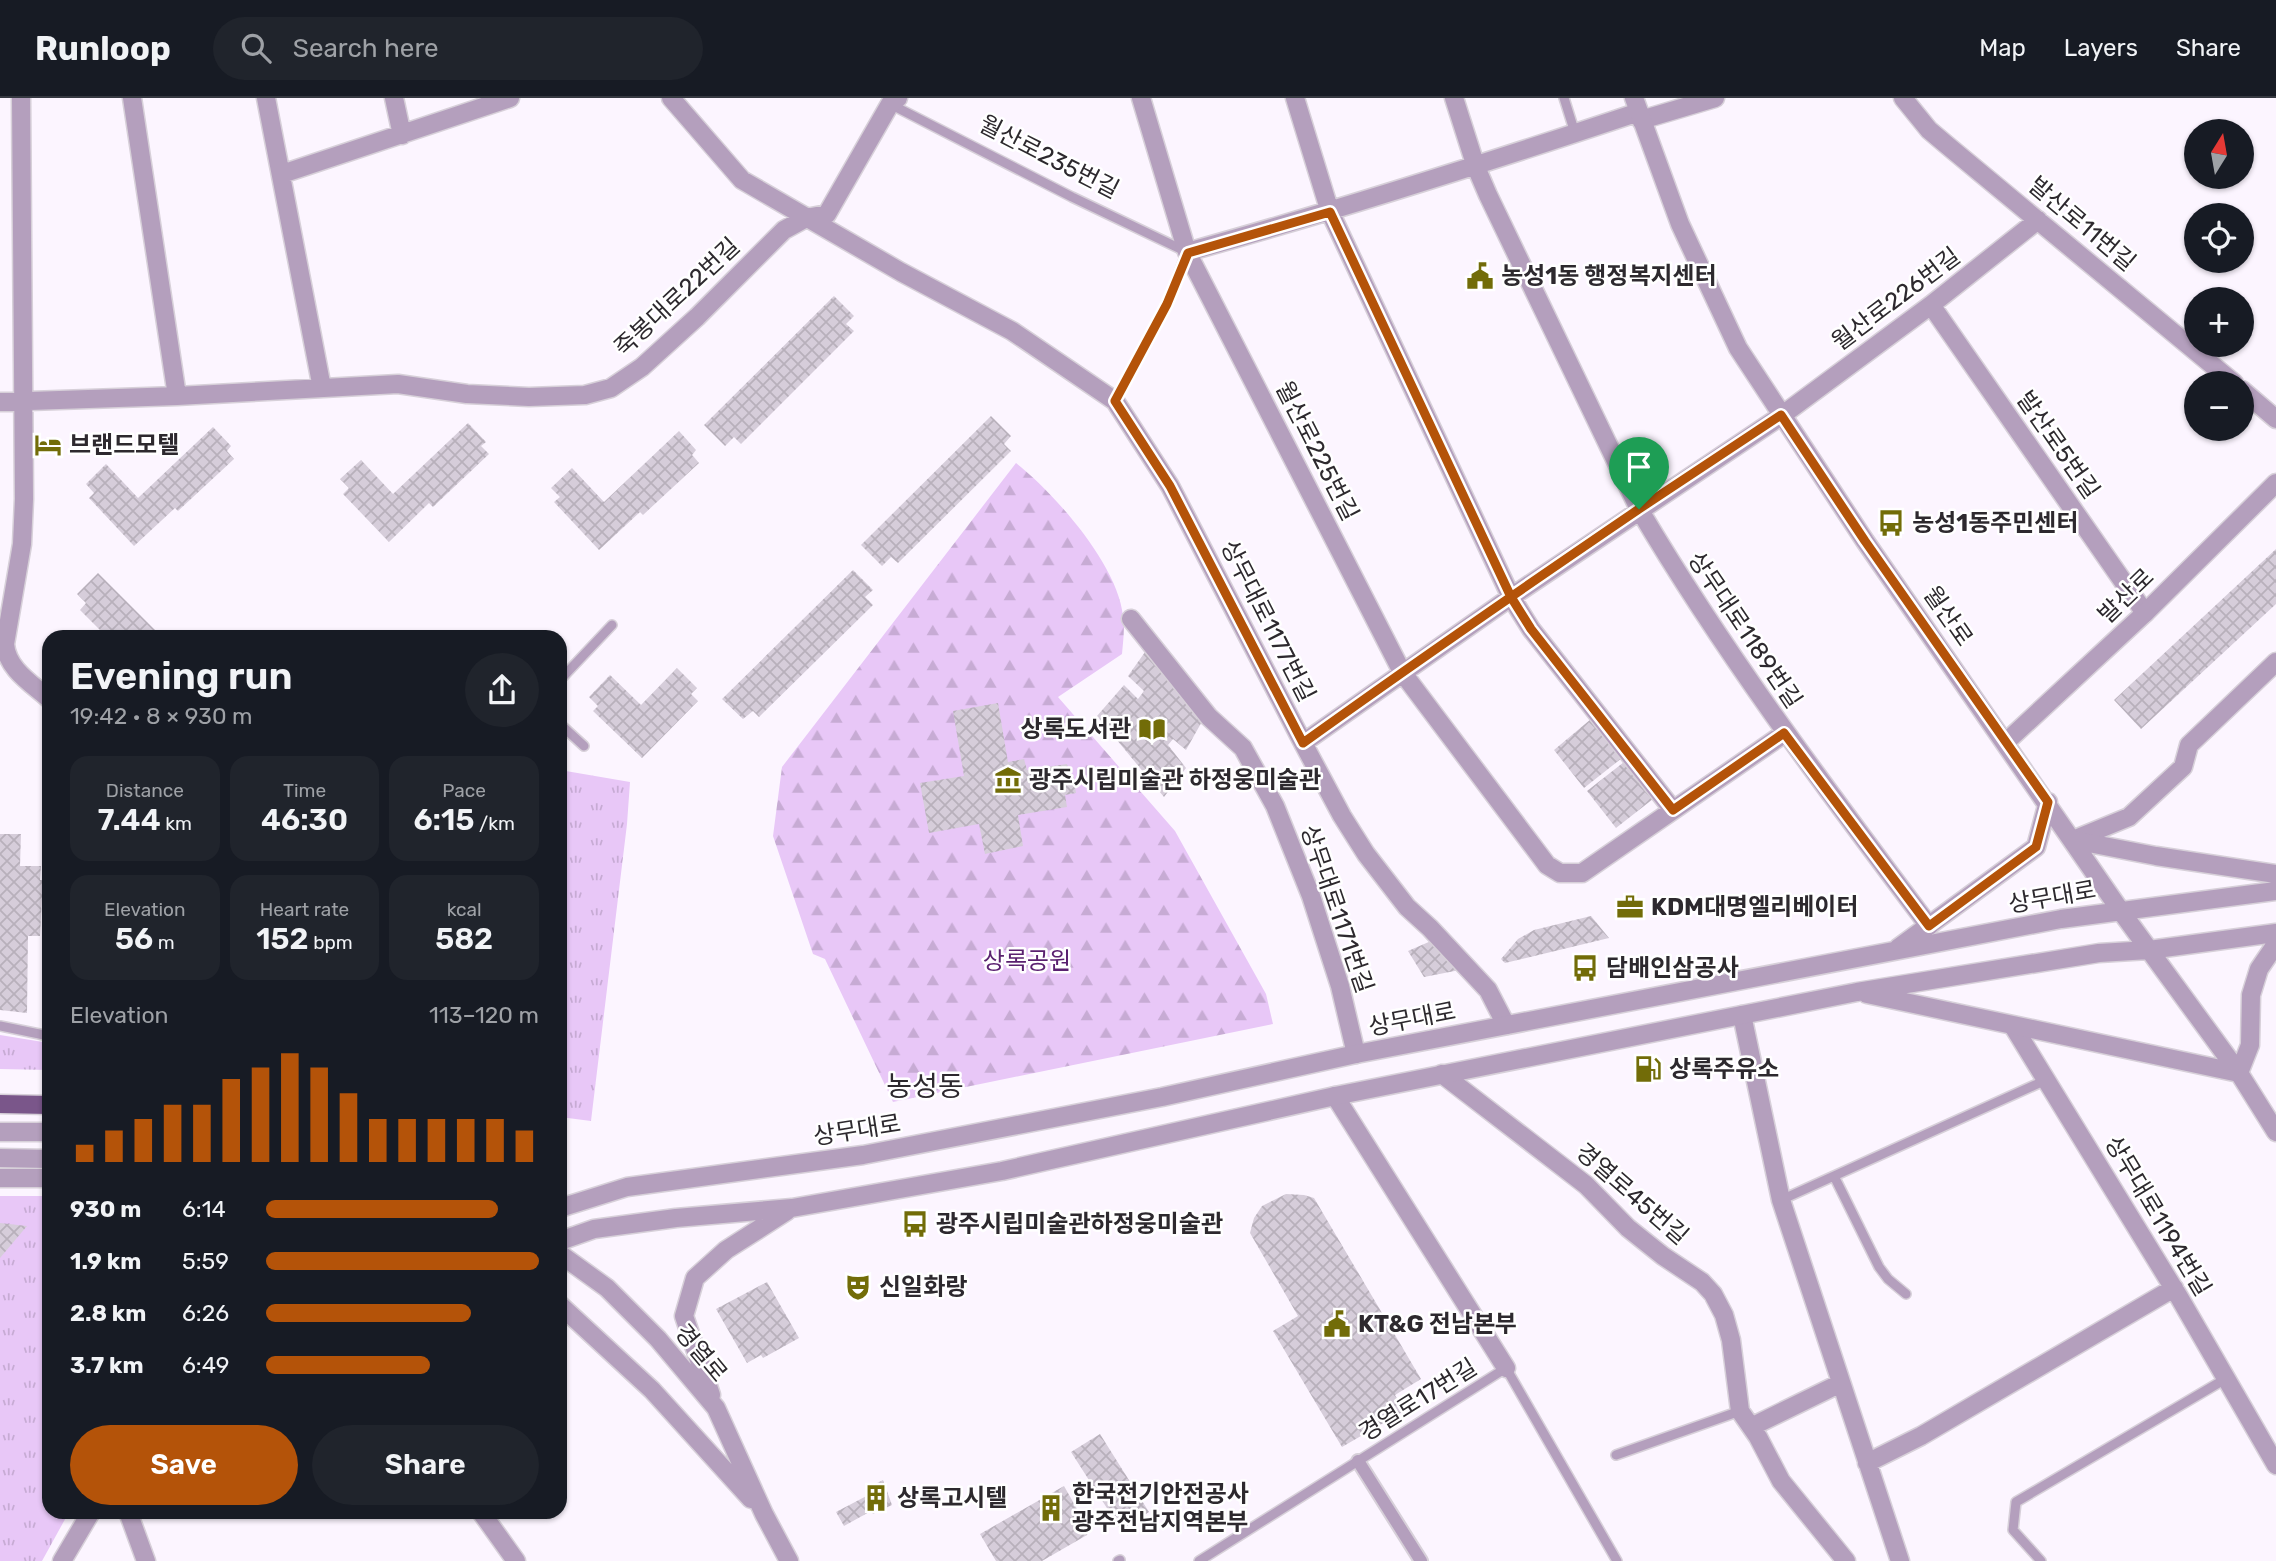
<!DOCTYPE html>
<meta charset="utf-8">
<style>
:root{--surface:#171b24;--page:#20242c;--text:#f1f3f6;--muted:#9ea1a6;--line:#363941;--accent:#b45309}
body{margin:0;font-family:Rubik,"Noto Sans KR",sans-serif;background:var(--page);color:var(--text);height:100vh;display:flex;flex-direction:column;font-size:26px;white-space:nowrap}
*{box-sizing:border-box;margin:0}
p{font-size:23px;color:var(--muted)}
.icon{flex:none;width:38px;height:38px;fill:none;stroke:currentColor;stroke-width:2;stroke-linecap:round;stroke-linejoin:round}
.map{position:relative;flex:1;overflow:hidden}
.details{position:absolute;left:42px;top:532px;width:525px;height:889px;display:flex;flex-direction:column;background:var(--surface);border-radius:21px;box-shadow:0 2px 5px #0004}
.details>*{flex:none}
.needle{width:46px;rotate:11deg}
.controls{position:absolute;left:2184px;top:21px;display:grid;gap:14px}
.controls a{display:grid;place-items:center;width:70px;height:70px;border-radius:50%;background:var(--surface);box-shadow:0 2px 5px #0004;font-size:35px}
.pin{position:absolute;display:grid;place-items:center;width:60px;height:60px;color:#fff;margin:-72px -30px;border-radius:50% 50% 50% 0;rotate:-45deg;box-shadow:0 0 7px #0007}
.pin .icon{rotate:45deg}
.round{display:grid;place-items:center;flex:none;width:74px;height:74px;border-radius:37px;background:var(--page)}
.head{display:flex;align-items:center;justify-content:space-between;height:119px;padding:0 28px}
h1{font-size:38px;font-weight:600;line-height:52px}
.metrics{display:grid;grid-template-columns:repeat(3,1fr);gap:10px;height:119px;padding:7px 28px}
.metrics div{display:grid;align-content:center;border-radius:18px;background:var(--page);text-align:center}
.metrics b{font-size:30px;font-weight:600}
.metrics small{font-size:19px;font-weight:400}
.metrics p{font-size:19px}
.chart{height:196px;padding:14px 28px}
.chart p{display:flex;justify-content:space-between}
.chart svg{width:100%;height:126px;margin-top:7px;stroke:var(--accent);stroke-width:6}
.button{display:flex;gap:14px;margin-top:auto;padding:14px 28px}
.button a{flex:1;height:80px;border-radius:42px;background:var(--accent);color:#fff;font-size:28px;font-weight:600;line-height:80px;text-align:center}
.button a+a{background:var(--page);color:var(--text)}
ul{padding:0 28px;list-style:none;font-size:23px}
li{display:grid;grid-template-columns:112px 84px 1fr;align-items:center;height:52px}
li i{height:18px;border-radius:9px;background:var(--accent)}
header{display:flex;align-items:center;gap:42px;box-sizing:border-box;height:98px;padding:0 35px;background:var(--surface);border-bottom:2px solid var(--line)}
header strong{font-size:33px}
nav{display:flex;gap:38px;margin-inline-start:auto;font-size:24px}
.search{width:490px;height:63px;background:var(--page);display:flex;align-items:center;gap:18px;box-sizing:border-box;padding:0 24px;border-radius:38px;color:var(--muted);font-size:26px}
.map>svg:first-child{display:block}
.grass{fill:url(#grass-tufts)}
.forest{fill:url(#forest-firs)}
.building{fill:url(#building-cross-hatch)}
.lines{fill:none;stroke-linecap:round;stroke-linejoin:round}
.service-casing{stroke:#d7d0d9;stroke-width:12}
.pedestrian-casing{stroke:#d7d0d9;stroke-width:16}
.minor-casing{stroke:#d7d0d9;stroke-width:21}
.tertiary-casing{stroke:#d7d0d9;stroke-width:21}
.primary-casing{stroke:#d7d0d9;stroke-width:21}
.service{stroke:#b49fbd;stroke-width:9}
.pedestrian{stroke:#b49fbd;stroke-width:12}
.minor{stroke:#b49fbd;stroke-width:18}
.tertiary{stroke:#b49fbd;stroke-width:18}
.primary{stroke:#7a568a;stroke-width:18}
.route-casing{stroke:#fff;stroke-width:14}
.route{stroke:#b45309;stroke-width:9}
.labels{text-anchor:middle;stroke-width:5;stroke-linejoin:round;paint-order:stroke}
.street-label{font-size:24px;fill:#2d292e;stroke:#fff}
.poi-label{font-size:24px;font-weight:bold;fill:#2d292e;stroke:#fff;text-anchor:start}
.park-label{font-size:24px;fill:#5a2170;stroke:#fff}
.quarter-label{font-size:28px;fill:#2d292e;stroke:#fff}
</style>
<header>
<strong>Runloop</strong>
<div class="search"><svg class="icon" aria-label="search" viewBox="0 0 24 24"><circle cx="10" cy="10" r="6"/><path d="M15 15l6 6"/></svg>Search here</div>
<nav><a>Map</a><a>Layers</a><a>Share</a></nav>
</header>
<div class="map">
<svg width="2276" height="1463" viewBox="0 0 2276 1463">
<defs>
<pattern id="grass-tufts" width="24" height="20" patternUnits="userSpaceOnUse" patternTransform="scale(1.75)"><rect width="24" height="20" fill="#e8c7f7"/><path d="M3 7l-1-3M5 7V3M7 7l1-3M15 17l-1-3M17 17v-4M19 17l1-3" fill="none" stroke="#c7abd4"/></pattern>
<pattern id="forest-firs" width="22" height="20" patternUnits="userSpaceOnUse" patternTransform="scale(1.75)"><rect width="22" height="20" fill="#e8c7f7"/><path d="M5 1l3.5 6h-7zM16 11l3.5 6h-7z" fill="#c7abd4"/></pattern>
<pattern id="building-cross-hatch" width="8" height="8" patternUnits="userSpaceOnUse" patternTransform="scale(1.75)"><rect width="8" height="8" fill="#d6cdda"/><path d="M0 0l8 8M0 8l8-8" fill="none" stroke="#b8b0bb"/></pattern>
</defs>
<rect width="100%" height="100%" fill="#fcf5ff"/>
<path class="grass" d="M560 672 630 684 627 726 591 1023 560 1019Z
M0 937 49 945V972L0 971Z
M0 1098H49V1414H69L42 1463H0Z"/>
<path class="forest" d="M1016 365C1055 396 1118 467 1123 518 1125 531 1123 544 1122 556L1058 599 1175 733 1266 896 1273 926 893 1004 825 861 813 856 773 738 782 669Z"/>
<path class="building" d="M834 198 854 218 846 226 854 233 741 346 734 339 725 348 704 327Z
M991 318 1011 338 1004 346 1011 353 898 465 891 459 882 468 861 447Z
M468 325 486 344 481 348 489 356 433 409 429 405 389 444 343 396 349 390 340 381 361 362 393 396Z
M213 329 231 348 227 353 234 361 178 413 175 410 134 448 89 400 94 395 86 386 106 366 138 400Z
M679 333 696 352 692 357 699 365 643 417 640 414 599 452 554 404 560 399 551 390 572 370 604 404Z
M2276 451V506L2141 631 2114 602Z
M853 472 873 492 865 499 873 507 759 619 753 613 743 621 722 601Z
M98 475 162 539H107L80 512 86 505 77 496Z
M1145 554 1204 620 1186 652 1173 641 1168 647 1186 670 1164 699 1097 618 1124 587 1138 601 1144 593 1128 578Z
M677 570 697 590 691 596 698 603 642 660 593 613 598 608 589 599 610 577 641 607Z
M998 605 1008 664 1024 661 1027 672 1067 666 1069 676H1073L1076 695 1065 697 1067 709 1018 717 1023 748 985 756 979 726 929 735 920 685 964 678 953 613Z
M1591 621 1622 660 1584 690 1554 652Z
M1624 664 1653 701 1616 730 1587 693Z
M0 736H21L20 768H41L40 782H49V799L42 798 40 838H28L27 915 0 912Z
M1591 818 1609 840 1505 865 1501 861 1518 841 1534 832Z
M1431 843 1465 871 1424 879 1408 853Z
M1286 1096 1304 1097 1314 1100 1421 1281 1395 1297 1404 1313 1342 1349 1273 1233 1298 1218 1250 1135 1254 1120 1262 1108Z
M0 1125 27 1128 0 1160Z
M767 1184 799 1240 763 1260 761 1257 747 1265 716 1211Z
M1100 1336 1149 1414 1121 1432 1071 1354Z
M883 1382 892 1407 873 1416 871 1413 844 1428 836 1414 876 1393 873 1387Z
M1064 1388 1089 1432 1087 1437 1042 1463H996L980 1436Z"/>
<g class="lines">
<defs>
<path id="service" d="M1564 0 1575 35
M890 6 1072 99 1187 154 1167 206 1115 303
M560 582 612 527
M560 626 584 648
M0 928 49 938
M1834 1078 1879 1169 1888 1181 1906 1196
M1781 1102 2046 982
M1616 1357 1740 1313
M1118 1463 1120 1462
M1199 1463 1506 1270 1617 1463
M2041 1463 2013 1432 2016 1404 2227 1280"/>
<path id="pedestrian" d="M1358 1363 1421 1463"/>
<path id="minor" d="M21 0 24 401 22 446 5 546C7 571 31 585 49 601
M132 0 177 298
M266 0 322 290
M394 0 402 37
M671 0 742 82 901 174 1012 233 1115 303 1170 388 1303 645 1342 718 1366 756 1407 809 1430 830 1488 892 1506 927
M1141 0 1187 154 1402 574 1547 767 1560 775H1582L1785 635
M1295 0 1330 114 1511 499 1531 531 1673 712
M1454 0 1476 69 1488 97 1639 411C1725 557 1827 692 1929 828
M1903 0 1929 32 1948 48 2234 285
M1641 22 1715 0
M282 76 510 0
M1187 154C1339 112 1489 64 1639 14
M1931 207 2145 515
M2242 292 2276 321
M0 304 177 298 398 286 467 296 529 299 585 297 611 290 642 269 697 219 784 132 806 120 827 116 890 6 898 0
M1131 521 1209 619 1243 650 1275 708 1311 798 1340 888 1356 956
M1303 645 1511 499 1781 318 1931 207 2038 122
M2073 742 2129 719 2183 669 2189 647 2276 564
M1742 917 1781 1102 1900 1463
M2013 928 2179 1199 2276 1367
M1442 976 1586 1087 1628 1130 1663 1158 1702 1184 1713 1196 1724 1217 1731 1242 1740 1313 1758 1339 1781 1383 1846 1463
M1335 998 1506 1270
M1751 1329 1841 1285
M1867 1365 1921 1338 2174 1190
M128 1414 146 1463
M481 1414 516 1463
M62 1463 91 1414"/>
<path id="tertiary" d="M1634 0 1680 126 1738 250 1865 443 2120 812 2239 975 2276 1034
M2006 644 2145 515 2276 385
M2073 742 2156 758 2276 776
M1898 850 2036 749 2048 704
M1867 896 2239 975 2250 947 2251 897 2259 871 2276 846
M0 1034H49
M0 1060 49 1061
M0 1080H49
M560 1110 627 1089 863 1057 1162 999 1356 956 2061 821 2276 793
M560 1143 594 1131 676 1120 792 1110 1002 1073 1335 998 1857 894 2099 855 2149 852 2276 835
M560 1156 607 1190 658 1241 716 1310 764 1416 789 1463
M560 1207 652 1292 751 1401
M711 1297 684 1218 695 1180 726 1152 787 1113"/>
<path id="primary" d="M0 1006 49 1007"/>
</defs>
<use href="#service" class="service-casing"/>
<use href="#pedestrian" class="pedestrian-casing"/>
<use href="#minor" class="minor-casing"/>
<use href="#tertiary" class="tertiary-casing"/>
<use href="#primary" class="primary-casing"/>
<use href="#service" class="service"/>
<use href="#pedestrian" class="pedestrian"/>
<use href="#minor" class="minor"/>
<use href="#tertiary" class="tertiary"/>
<use href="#primary" class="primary"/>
</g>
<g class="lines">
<defs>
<path id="route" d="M1639 411C1526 488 1414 565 1303 645L1170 388 1115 303 1167 206 1188 155 1330 114 1511 499 1531 531 1673 712 1784 635 1929 828 2036 749 2048 704 1865 443 1781 317 1639 411"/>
</defs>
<use href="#route" class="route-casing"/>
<use href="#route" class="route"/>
</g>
<defs>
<symbol id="civic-bare" viewBox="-9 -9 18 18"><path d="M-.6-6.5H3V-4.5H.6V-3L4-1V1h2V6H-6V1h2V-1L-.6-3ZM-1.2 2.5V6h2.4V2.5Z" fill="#726c08" stroke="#fff" stroke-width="2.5" paint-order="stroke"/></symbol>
<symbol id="hotel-bare" viewBox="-9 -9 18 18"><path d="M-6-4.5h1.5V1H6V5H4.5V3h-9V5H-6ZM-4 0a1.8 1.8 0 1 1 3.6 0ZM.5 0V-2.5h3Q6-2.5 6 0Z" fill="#726c08" stroke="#fff" stroke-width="2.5" paint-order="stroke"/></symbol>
<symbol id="bus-bare" viewBox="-9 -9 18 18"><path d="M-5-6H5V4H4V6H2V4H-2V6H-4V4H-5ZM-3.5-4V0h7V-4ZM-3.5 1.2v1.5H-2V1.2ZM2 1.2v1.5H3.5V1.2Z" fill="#726c08" stroke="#fff" stroke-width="2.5" paint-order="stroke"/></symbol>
<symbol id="library-bare" viewBox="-9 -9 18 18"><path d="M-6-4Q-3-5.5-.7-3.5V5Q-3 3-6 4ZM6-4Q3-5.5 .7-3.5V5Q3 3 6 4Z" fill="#726c08" stroke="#fff" stroke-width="2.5" paint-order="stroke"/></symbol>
<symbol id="museum-bare" viewBox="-9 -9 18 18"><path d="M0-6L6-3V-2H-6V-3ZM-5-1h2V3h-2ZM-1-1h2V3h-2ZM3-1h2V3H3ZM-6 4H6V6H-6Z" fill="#726c08" stroke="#fff" stroke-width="2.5" paint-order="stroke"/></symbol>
<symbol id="office-bare" viewBox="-9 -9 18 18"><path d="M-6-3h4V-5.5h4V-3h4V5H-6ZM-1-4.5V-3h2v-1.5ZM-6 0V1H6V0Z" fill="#726c08" stroke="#fff" stroke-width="2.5" paint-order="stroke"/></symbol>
<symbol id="fuel-bare" viewBox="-9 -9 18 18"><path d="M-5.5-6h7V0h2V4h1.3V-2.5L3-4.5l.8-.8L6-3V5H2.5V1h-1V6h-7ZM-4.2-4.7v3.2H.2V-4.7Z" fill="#726c08" stroke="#fff" stroke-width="2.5" paint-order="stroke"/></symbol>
<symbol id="theatre-bare" viewBox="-9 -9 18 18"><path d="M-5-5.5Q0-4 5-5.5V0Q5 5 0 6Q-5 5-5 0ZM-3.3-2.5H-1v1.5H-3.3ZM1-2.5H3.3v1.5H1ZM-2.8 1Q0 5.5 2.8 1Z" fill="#726c08" stroke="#fff" stroke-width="2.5" paint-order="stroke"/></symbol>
<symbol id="building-bare" viewBox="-9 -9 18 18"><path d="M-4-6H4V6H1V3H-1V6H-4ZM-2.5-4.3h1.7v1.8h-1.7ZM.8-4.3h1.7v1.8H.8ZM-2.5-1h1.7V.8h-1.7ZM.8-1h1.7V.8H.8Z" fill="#726c08" stroke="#fff" stroke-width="2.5" paint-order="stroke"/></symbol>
</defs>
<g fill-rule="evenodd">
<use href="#civic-bare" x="1461" y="159" width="38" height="38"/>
<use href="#hotel-bare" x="29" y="328" width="38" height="38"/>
<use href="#bus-bare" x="1872" y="406" width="38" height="38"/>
<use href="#library-bare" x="1133" y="612" width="38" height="38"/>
<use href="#museum-bare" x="989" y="663" width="38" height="38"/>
<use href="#office-bare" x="1611" y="790" width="38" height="38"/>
<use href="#bus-bare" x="1566" y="851" width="38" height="38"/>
<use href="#fuel-bare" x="1629" y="952" width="38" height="38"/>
<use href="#bus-bare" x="896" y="1107" width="38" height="38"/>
<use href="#theatre-bare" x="839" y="1170" width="38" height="38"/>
<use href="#civic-bare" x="1318" y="1207" width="38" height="38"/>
<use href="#building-bare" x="857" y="1381" width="38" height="38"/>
<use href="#building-bare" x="1032" y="1391" width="38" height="38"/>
</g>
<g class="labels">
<g class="street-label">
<text transform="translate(1049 59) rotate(27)" y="8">월산로235번길</text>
<text transform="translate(2082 126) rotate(40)" y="8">발산로11번길</text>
<text transform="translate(677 199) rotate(-43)" y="8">죽봉대로22번길</text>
<text transform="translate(1896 201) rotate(-37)" y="8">월산로226번길</text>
<text transform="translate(2058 347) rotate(55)" y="8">발산로5번길</text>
<text transform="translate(1317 353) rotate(63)" y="8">월산로225번길</text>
<text transform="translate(2126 498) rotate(-44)" y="8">발산로</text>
<text transform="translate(1948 518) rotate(55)" y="8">월산로</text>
<text transform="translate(1268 523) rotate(63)" y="8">상무대로1177번길</text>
<text transform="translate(1745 532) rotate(56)" y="8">상무대로1189번길</text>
<text transform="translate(2052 799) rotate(-10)" y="8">상무대로</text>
<text transform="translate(1337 811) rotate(71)" y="8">상무대로1171번길</text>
<text transform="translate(1412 921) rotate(-11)" y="8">상무대로</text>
<text transform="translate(857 1032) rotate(-9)" y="8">상무대로</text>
<text transform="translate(1632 1096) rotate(41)" y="8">경열로45번길</text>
<text transform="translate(2158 1118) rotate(59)" y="8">상무대로1194번길</text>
<text transform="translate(701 1255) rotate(50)" y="8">경열로</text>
<text transform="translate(1418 1302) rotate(-32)" y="8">경열로17번길</text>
</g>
<g class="poi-label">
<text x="1501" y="186">농성1동 행정복지센터</text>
<text x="69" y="355">브랜드모텔</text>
<text x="1912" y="433">농성1동주민센터</text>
<text x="1131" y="639" text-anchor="end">상록도서관</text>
<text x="1029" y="690">광주시립미술관 하정웅미술관</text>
<text x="1651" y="817">KDM대명엘리베이터</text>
<text x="1606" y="878">담배인삼공사</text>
<text x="1669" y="979">상록주유소</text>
<text x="936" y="1134">광주시립미술관하정웅미술관</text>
<text x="879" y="1197">신일화랑</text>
<text x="1358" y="1234">KT&amp;G 전남본부</text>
<text x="1072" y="1404">한국전기안전공사<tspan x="1072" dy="28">광주전남지역본부</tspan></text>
<text x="897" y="1408">상록고시텔</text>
</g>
<g class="park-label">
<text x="1027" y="871">상록공원</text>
</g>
<g class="quarter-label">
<text x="925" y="998">농성동</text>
</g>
</g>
</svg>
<div class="controls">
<a><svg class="needle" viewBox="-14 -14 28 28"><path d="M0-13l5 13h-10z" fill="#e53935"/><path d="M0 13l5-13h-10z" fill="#9ea1a6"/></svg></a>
<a><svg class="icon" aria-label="locate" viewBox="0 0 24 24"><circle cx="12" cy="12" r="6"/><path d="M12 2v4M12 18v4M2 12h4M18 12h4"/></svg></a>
<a>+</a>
<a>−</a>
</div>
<div class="pin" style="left:1639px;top:411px;background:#1e9e55"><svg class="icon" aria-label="arrive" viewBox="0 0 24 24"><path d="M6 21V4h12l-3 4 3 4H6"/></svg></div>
<section class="details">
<div class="head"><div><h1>Evening run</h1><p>19:42 · 8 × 930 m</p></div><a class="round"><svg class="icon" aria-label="share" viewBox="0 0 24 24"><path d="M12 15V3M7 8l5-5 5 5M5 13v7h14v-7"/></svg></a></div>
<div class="metrics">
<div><p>Distance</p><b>7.44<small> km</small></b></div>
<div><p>Time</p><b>46:30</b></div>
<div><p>Pace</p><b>6:15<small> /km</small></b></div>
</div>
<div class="metrics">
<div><p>Elevation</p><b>56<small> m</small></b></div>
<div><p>Heart rate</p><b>152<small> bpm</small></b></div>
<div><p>kcal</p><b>582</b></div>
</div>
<div class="chart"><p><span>Elevation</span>113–120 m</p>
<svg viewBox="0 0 160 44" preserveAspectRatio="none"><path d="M5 44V38M15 44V33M25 44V29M35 44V24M45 44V24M55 44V15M65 44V11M75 44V6M85 44V11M95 44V20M105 44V29M115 44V29M125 44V29M135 44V29M145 44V29M155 44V33"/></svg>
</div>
<ul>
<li><b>930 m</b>6:14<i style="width:85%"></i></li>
<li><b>1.9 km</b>5:59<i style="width:100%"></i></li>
<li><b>2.8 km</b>6:26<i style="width:75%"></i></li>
<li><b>3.7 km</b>6:49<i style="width:60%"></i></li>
</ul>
<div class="button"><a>Save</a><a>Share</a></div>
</section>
</div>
